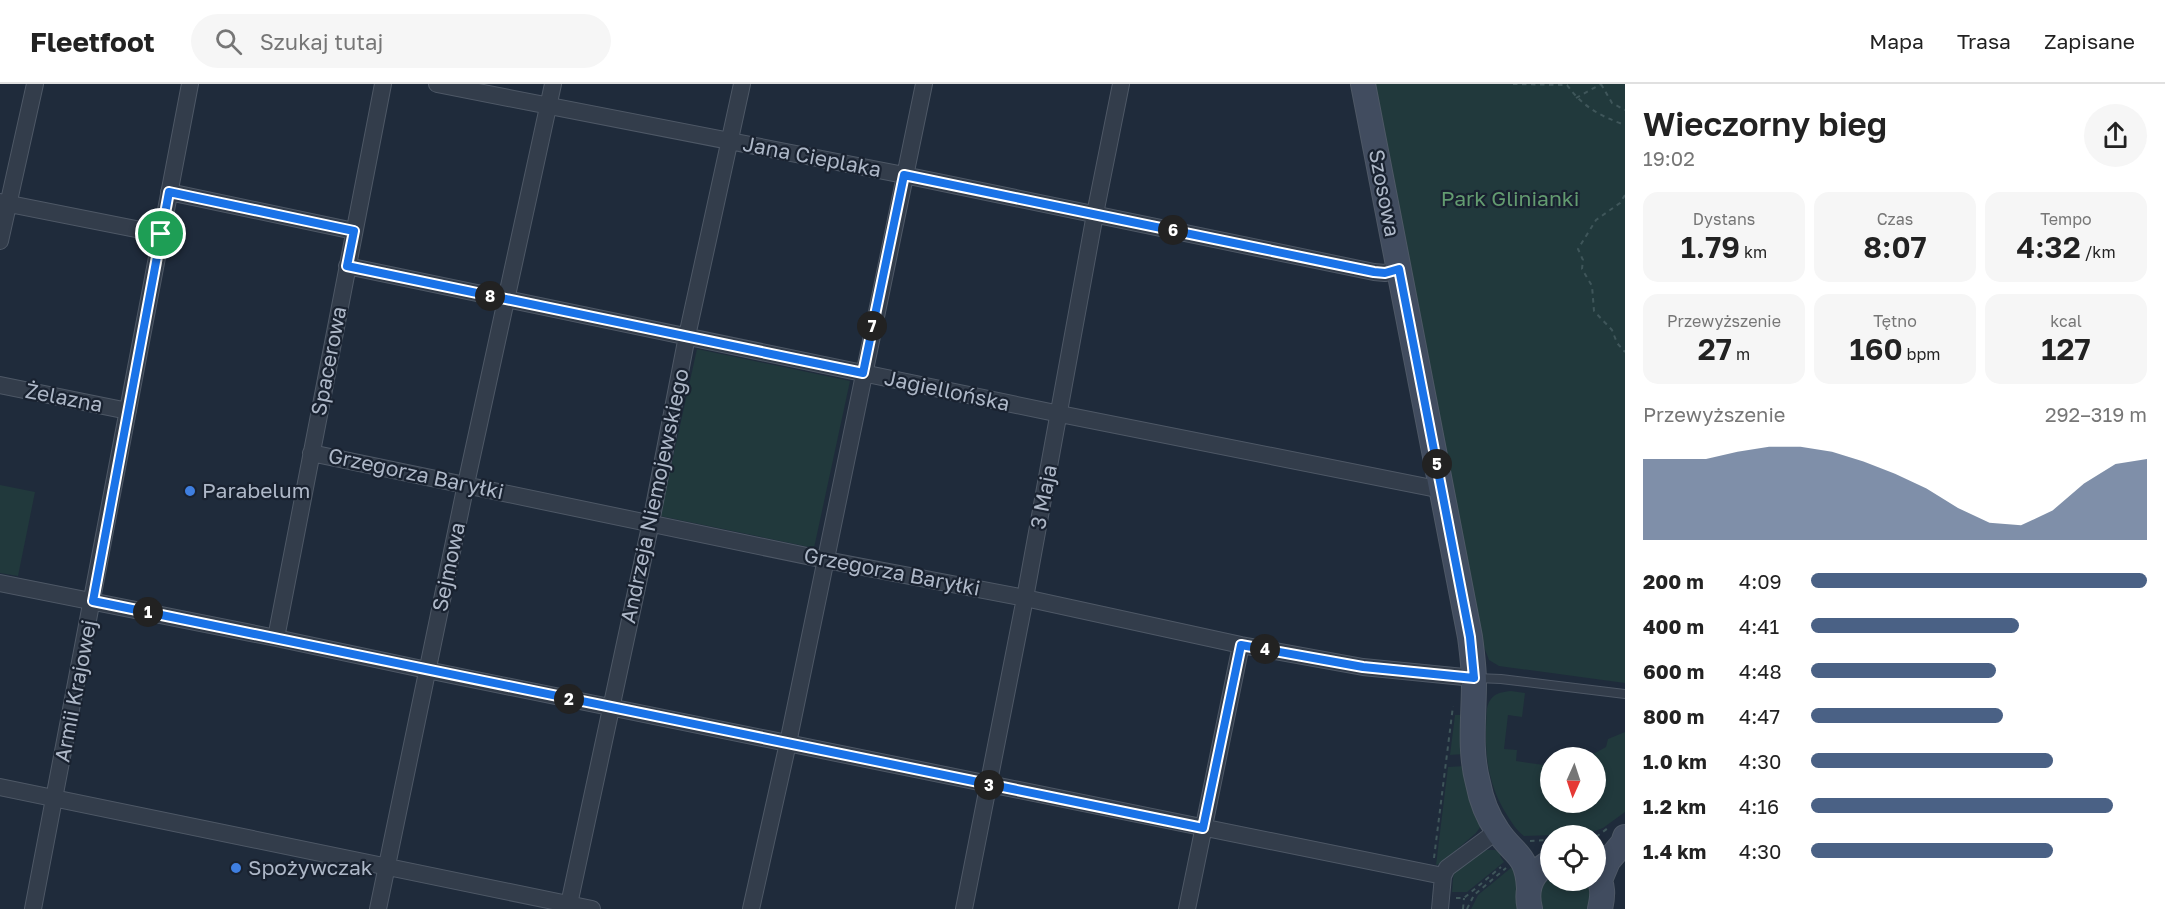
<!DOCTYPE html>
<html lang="pl">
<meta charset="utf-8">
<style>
:root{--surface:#fff;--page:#f6f6f6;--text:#222;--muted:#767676;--line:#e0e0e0;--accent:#4a6185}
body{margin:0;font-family:"Golos Text",sans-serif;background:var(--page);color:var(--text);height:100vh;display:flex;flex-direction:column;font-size:22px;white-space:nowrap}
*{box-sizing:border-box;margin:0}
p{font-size:20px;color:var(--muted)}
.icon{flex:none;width:33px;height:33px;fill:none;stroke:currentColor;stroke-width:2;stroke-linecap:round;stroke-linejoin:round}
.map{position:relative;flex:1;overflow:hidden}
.drawer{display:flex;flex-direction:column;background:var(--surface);width:540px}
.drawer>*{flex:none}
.needle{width:39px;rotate:183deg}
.fabs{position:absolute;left:1540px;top:663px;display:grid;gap:12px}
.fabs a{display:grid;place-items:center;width:66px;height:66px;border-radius:50%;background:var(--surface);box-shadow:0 3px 9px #0003;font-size:30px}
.pin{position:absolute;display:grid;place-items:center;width:51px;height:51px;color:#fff;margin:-26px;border:3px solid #fff;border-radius:50%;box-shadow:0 2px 6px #0007}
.km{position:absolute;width:30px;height:30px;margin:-15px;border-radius:50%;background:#222;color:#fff;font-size:16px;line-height:30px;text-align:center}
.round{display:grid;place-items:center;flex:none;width:63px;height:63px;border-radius:32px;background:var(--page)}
.head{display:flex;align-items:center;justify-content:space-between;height:102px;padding:0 18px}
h1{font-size:33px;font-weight:600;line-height:45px}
.figures{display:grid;grid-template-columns:repeat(3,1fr);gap:9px;height:102px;padding:6px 18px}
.figures div{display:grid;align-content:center;border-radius:15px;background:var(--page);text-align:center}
.figures b{font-size:30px;font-weight:600}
.figures small{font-size:16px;font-weight:400}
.figures p{font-size:16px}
.chart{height:168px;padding:12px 18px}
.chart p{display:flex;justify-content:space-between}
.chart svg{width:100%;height:108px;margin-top:6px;fill:var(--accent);opacity:.7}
ul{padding:0 18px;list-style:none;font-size:20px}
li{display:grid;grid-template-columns:96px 72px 1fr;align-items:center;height:45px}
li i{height:15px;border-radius:8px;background:var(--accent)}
header{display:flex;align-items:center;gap:36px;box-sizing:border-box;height:84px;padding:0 30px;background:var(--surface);border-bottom:2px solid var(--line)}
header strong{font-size:28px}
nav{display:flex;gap:33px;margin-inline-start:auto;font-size:21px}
.search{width:420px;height:54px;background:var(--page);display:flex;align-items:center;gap:15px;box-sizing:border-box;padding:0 21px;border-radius:33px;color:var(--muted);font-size:22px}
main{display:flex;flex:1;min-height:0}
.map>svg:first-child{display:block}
.green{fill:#21393c}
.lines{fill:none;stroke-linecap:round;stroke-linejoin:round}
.lane-casing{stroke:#4e5866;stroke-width:10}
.street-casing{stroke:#4e5866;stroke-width:18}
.secondary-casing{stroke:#4e5866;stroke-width:26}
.path{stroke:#3f565a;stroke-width:2;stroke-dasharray:4.5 4.5;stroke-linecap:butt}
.lane{stroke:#333d4b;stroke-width:8}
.street{stroke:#333d4b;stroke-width:16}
.secondary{stroke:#414c5f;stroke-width:24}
.route-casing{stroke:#fff;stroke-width:12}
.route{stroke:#1a73e8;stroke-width:8}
.shop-dot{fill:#3f7fe0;stroke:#192230;stroke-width:2}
.labels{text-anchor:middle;stroke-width:4.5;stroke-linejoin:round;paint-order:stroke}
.street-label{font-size:21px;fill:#aeb8c8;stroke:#192230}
.park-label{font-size:21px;fill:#639b70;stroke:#192230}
.poi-label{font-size:21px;fill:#aeb8c8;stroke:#192230;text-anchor:start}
</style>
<header>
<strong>Fleetfoot</strong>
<div class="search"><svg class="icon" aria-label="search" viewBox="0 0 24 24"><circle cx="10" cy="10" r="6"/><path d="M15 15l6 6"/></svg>Szukaj tutaj</div>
<nav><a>Mapa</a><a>Trasa</a><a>Zapisane</a></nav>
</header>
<main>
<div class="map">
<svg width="1625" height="825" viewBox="0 0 1625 825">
<rect width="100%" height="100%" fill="#1f2b3b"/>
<path class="green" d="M1370 0H1625V599L1499 582 1489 576 1484 563H1479Z
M697 265 850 297 814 464 660 432Z
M0 401 35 408 18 492 0 489Z
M1511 607 1525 609 1522 633 1508 631 1504 665 1517 666 1516 677 1551 682V718H1596V674L1588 673 1606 663 1608 655 1625 648V728L1603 744 1587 750 1524 752C1516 746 1512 739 1507 731 1489 703 1485 674 1486 642 1487 633 1485 622 1491 615 1496 608 1504 608 1511 607Z
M1455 631H1464V670L1450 671Z
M1465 682 1481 742 1476 749 1440 780 1436 781 1448 683Z
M1487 766H1495L1503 770 1500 772 1504 778 1467 808H1452C1453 802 1452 793 1455 788 1461 779 1477 769 1487 766Z
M1512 783 1517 787 1522 825H1471L1478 811Z
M1551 788V796L1588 797 1592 804 1591 825H1539L1540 799Z"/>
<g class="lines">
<defs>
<path id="lane" d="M1476 594 1501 595 1625 610"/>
<path id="street" d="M437 0 904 91 1374 188 1385 189 1399 185
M169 108 354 147
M0 118 161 150
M0 157 35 0
M347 182 1060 330 1442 406
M0 301 128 327
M311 369 826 476 1025 514 1241 561 1363 583 1474 594
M0 499 276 554 427 586 1443 792
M276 554 383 0
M0 703 592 825
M33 825C87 550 136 275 190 0
M378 825 466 400 553 0
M568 825 651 438 687 252 742 0
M751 825 788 659 924 0
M964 825 1025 514 1095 130 1121 0
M1187 825 1241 561
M1440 825 1443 792 1447 784 1497 747"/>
<path id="secondary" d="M1363 0 1470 553C1472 568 1474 584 1474 599 1474 633 1469 666 1478 699 1481 715 1488 733 1497 746 1513 771 1527 768 1529 804
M1596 790C1604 801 1603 812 1600 825
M1600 796 1608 777 1623 759 1625 753
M1530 825C1525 805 1532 787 1551 778"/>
</defs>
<use href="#lane" class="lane-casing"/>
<use href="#street" class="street-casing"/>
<use href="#secondary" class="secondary-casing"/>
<path class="path" d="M1513 0 1567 1C1583 23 1600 32 1625 41
M1601 0 1612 19 1625 26
M1576 14 1601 0
M1625 111 1620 119 1596 136 1578 165 1583 176 1582 185 1592 202 1594 227 1612 246 1617 259 1625 268
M1596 753 1608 744
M1530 757 1551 756
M1434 774 1453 622
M1456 814H1464L1501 783
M1463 825 1464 814
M1467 825 1474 811 1506 784"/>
<use href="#lane" class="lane"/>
<use href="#street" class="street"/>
<use href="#secondary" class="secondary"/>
</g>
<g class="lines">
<defs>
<path id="route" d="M904 91 1374 188 1385 189 1399 185 1470 553 1474 594 1363 583 1241 561 1203 744 93 517 169 108 354 147 347 182 863 289Z"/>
</defs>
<use href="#route" class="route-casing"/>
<use href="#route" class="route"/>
</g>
<g class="shop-dot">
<circle cx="190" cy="407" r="6"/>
<circle cx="236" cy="784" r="6"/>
</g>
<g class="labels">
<g class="street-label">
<text transform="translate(812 73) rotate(11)" y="7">Jana Cieplaka</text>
<text transform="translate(1384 109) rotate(79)" y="7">Szosowa</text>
<text transform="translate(329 277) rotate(-79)" y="7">Spacerowa</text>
<text transform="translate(947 307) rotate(12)" y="7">Jagiellońska</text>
<text transform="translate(64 314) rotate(11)" y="7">Żelazna</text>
<text transform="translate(416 390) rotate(12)" y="7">Grzegorza Baryłki</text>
<text transform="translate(655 412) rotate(-78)" y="7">Andrzeja Niemojewskiego</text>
<text transform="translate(1044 413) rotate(-79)" y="7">3 Maja</text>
<text transform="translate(449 483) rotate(-78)" y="7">Sejmowa</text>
<text transform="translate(892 488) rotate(11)" y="7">Grzegorza Baryłki</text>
<text transform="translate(76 607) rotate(-79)" y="7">Armii Krajowej</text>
</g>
<g class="park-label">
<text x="1510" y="122">Park Glinianki</text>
</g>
<g class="poi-label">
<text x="202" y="414">Parabelum</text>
<text x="248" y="791">Spożywczak</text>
</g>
</g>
</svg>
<div class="fabs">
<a><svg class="needle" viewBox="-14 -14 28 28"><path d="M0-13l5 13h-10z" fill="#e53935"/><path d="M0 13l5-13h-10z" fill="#767676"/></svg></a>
<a><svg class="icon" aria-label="locate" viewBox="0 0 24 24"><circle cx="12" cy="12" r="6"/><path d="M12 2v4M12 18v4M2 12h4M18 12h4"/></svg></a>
</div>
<div class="pin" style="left:161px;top:150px;background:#1e9e55"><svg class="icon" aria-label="arrive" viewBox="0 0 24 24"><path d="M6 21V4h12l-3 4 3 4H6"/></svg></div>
<b class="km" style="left:148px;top:528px">1</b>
<b class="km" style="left:569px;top:615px">2</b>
<b class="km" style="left:989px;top:701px">3</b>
<b class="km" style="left:1265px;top:565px">4</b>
<b class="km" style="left:1437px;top:380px">5</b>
<b class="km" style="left:1173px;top:146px">6</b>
<b class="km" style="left:872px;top:242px">7</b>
<b class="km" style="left:490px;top:212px">8</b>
</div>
<section class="drawer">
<div class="head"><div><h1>Wieczorny bieg</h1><p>19:02</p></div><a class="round"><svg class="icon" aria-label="share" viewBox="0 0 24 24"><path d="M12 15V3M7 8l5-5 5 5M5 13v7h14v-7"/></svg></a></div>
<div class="figures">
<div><p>Dystans</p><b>1.79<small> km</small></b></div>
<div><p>Czas</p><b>8:07</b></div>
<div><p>Tempo</p><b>4:32<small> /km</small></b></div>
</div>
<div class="figures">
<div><p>Przewyższenie</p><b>27<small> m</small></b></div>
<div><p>Tętno</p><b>160<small> bpm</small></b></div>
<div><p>kcal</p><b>127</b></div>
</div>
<div class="chart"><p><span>Przewyższenie</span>292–319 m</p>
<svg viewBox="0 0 160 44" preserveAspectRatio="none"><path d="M0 44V11L10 11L20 11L30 8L40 6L50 6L60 8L70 12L80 17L90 23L100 31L110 37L120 38L130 32L140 21L150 13L160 11V44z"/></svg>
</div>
<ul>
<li><b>200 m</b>4:09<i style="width:100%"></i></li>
<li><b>400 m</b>4:41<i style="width:62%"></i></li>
<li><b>600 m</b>4:48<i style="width:55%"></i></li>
<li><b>800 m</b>4:47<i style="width:57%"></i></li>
<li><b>1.0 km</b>4:30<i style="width:72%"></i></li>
<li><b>1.2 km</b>4:16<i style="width:90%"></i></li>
<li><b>1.4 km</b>4:30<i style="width:72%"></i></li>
</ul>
</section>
</main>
